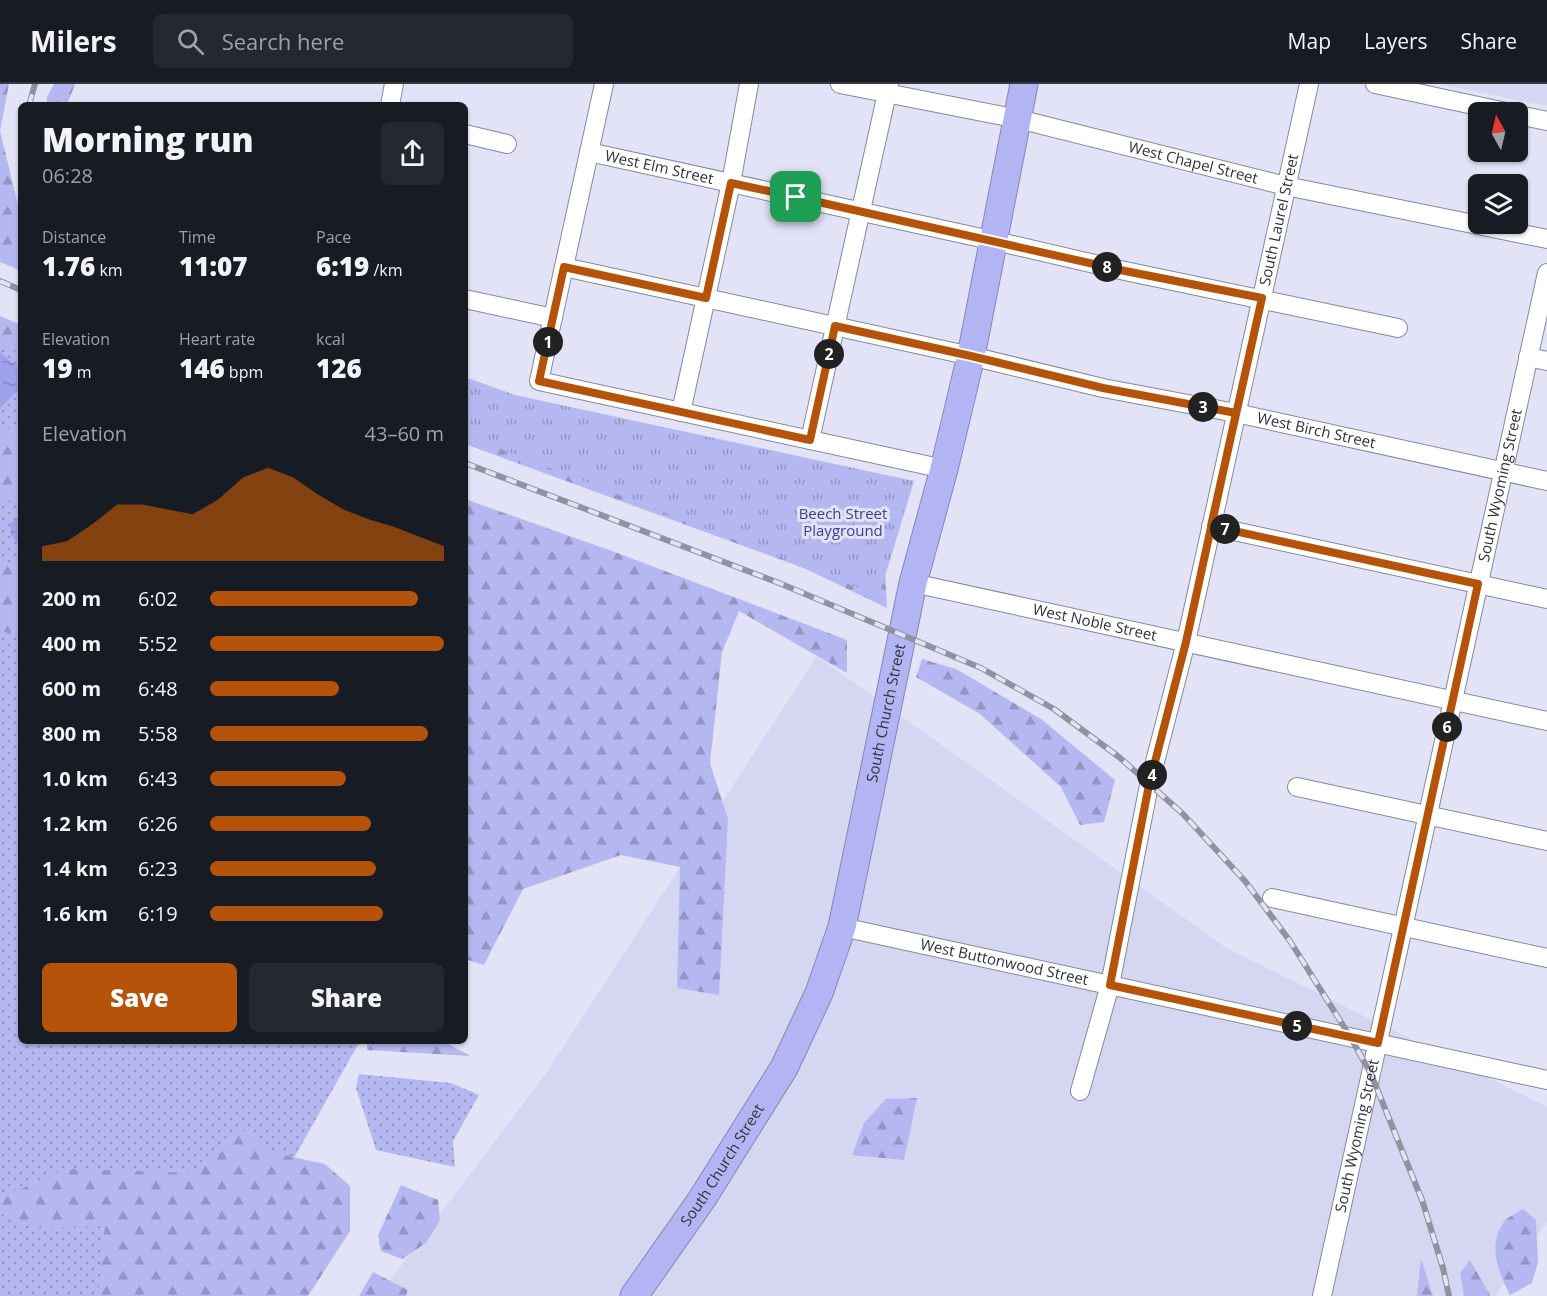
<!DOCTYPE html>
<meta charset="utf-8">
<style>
:root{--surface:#171b24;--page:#242831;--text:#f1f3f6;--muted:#9ea1a6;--line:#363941;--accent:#b45309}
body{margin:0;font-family:"Open Sans",sans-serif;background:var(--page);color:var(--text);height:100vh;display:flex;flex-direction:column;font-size:22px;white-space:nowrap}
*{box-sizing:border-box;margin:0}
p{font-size:20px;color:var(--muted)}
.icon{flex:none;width:33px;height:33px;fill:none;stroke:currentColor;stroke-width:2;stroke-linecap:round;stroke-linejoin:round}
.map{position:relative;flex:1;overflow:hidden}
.panel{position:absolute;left:18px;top:18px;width:450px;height:942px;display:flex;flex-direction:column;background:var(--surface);border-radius:9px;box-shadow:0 2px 4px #0004}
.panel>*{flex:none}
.needle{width:39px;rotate:352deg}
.buttons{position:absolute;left:1468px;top:18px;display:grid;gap:12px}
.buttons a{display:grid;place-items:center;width:60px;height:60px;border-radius:9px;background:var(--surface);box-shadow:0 2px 4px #0004;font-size:30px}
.pin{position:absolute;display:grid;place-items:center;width:51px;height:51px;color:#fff;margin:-26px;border-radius:12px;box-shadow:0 3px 9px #0006}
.km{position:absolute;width:30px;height:30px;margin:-15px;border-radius:50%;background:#222;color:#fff;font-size:16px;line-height:30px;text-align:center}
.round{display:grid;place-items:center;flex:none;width:63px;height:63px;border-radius:9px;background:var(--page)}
.summary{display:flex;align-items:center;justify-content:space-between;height:102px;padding:0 24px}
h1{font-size:33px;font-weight:800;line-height:45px}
.stats{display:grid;grid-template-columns:repeat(3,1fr);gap:9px;height:102px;padding:6px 24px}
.stats div{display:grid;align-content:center}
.stats b{font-size:26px;font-weight:800}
.stats small{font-size:16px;font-weight:400}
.stats p{font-size:16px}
.chart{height:168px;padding:12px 24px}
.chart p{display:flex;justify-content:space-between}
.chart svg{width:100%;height:108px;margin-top:6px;fill:var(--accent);opacity:.7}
.primary-button{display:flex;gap:12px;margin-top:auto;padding:12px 24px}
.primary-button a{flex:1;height:69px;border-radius:9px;background:var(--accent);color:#fff;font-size:24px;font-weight:800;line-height:69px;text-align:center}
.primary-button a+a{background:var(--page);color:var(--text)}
ul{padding:0 24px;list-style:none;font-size:20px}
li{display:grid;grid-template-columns:96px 72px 1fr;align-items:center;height:45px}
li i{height:15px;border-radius:8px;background:var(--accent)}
header{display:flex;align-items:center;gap:36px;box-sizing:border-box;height:84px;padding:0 30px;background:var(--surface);border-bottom:2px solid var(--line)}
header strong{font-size:28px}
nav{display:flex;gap:33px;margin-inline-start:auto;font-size:21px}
.search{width:420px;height:54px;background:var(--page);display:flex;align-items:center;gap:15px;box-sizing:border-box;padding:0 21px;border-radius:9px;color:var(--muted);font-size:22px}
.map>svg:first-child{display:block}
.built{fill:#d5d7f2}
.grass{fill:url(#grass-dots)}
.forest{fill:url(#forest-firs)}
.park{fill:url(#park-tufts)}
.water{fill:url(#water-ripples)}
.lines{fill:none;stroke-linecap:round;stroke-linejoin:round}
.minor-casing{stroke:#87889a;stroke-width:20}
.highway-casing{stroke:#8586b2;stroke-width:29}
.minor{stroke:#fff;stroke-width:18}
.highway{stroke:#b2b4f3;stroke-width:27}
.rail-casing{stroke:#9192a0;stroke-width:6}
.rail{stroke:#e2e3f7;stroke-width:4;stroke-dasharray:11;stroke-linecap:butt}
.route-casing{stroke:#fff;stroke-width:12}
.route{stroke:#b45309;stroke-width:8}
.labels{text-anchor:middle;stroke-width:6;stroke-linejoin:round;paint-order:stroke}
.street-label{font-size:15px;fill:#32323a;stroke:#e2e3f7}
.park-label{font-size:15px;fill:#433b91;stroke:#e2e3f7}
</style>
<header>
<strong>Milers</strong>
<div class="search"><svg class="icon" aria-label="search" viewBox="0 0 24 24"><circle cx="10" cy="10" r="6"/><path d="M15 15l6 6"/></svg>Search here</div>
<nav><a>Map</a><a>Layers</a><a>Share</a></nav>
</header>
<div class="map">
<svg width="1547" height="1212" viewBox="0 0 1547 1212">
<defs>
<pattern id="grass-dots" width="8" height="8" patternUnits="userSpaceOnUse" patternTransform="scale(1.5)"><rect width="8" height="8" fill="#b5b7f0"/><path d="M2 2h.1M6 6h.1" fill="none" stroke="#9495c3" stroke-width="1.8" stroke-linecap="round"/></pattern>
<pattern id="forest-firs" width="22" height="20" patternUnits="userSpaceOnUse" patternTransform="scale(1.5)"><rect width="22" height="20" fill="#b5b7f0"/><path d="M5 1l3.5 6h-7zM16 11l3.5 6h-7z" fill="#9495c3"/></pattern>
<pattern id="park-tufts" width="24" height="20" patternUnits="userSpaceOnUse" patternTransform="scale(1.5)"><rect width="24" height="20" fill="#b5b7f0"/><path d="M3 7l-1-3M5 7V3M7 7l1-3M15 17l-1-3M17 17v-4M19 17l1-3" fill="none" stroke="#9495c3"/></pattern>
<pattern id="water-ripples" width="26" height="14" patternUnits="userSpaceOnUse" patternTransform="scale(1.5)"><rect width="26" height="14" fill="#9fa1eb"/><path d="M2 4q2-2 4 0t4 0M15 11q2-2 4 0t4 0" fill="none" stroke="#8284bf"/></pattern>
</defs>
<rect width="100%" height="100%" fill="#e2e3f7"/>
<path class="built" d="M1440 0H1547V22Z
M817 572 1225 863 1547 1023V1138L1495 1212H378L547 988Z"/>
<path class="grass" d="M0 234 21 243V957H360L216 1212H0Z
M359 990 451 999 479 1011 453 1057 455 1083 376 1066 356 1004Z"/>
<path class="forest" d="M0 0H9L0 47 21 133V187L0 178Z
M54 0H75L67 21H47V13Z
M0 232 21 241V271L0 256Z
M21 339V409L0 423V349Z
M465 346 885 482 887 524 806 485 465 360Z
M465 415 612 467 847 556V589L739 527 722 568 710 679 728 735 719 911 677 904 680 783 621 771 523 805 484 881 465 875Z
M0 474 6 482 21 479V549L0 548Z
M922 575 956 585 1041 635 1115 696 1104 738 1080 741 1061 703 980 630 916 593Z
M367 957H443L470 972 367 966Z
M917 1014 904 1076 852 1071 864 1039 886 1015Z
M238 1043 274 1069 325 1080 350 1102V1147L308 1212H98L105 1142 32 1144 0 1129V1109L19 1106 66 1085 199 1089Z
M401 1101 438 1116 440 1136 426 1159 402 1175 381 1167 378 1151Z
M1523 1125 1536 1136 1538 1178 1532 1199 1510 1211C1498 1188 1488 1163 1503 1139 1507 1133 1517 1129 1523 1125Z
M1421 1175 1433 1212H1417Z
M1470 1176 1490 1211V1212H1464L1460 1189Z
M373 1188 408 1206 406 1212H359Z"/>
<path class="park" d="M465 293 515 311 914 397 879 512 465 351Z"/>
<path class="water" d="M0 268 21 286 20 306 16 308 0 324Z
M21 431V463L11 451 10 440Z"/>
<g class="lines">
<defs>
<g id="minor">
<path d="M604 0 539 297 944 385"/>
<path id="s1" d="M840 0 1018 35 1286 102 1547 155"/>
<path d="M1375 0 1506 28"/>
<path d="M390 21 394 0"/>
<path d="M1518 31 1547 37"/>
<path d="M465 50 507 60"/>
<path id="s2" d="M589 68 995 157 1125 187 1398 244"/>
<path id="s3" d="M564 183 971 272 1103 304 1236 329 1547 397"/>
<path d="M465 215 553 234"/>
<path d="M1528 273 1547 277"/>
<path d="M681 328 731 99 749 0"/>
<path d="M810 356 889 0"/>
<path d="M1211 442 1547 515"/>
<path id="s4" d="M913 499 1547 637"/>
<path d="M1297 703 1547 757"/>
<path d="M1272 814 1547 874"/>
<path id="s5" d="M842 843 1547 996"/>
<path id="s6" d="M1080 1007 1110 901 1149 701 1186 558 1309 0"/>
<path id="s7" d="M1322 1212 1547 189"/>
</g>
<g id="highway">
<path id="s8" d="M634 1212 702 1115 784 984 819 909 842 843 913 499 944 385 971 272 1024 0"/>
</g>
</defs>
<use href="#minor" class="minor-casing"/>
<use href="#highway" class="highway-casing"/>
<use href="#minor" class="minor"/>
<use href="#highway" class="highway"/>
<defs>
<path id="rail" d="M29 21 35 0
M0 197 21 206
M465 379 779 499 981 584 1054 625 1119 673 1183 730 1245 797 1290 857 1351 954 1371 990 1422 1116 1443 1184 1449 1212"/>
</defs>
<use href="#rail" class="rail-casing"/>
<use href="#rail" class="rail"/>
</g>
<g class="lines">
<defs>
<path id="route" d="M796 113 731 99 706 214 564 183 539 297 810 356 835 242 971 272 1103 304 1236 329 1186 558 1149 701 1110 901 1378 959 1478 500 1211 442 1262 214 1125 187 796 113"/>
</defs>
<use href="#route" class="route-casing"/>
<use href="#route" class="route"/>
</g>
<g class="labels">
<g class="street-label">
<text dy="5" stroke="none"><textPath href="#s1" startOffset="362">West Chapel Street</textPath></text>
<text dy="5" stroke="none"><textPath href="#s2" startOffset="72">West Elm Street</textPath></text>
<text dy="5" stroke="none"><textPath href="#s6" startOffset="894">South Laurel Street</textPath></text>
<text dy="5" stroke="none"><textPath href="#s3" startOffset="770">West Birch Street</textPath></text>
<text dy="5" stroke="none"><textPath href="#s7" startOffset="830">South Wyoming Street</textPath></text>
<text dy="5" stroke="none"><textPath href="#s4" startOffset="186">West Noble Street</textPath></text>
<text dy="5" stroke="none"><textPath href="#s8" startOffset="644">South Church Street</textPath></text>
<text dy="5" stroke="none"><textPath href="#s5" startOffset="166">West Buttonwood Street</textPath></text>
<text dy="5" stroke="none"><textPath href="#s7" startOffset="164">South Wyoming Street</textPath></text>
<text dy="5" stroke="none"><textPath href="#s8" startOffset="158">South Church Street</textPath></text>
</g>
<g class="park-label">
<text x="843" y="435">Beech Street<tspan x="843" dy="17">Playground</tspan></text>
</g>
</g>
</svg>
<div class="buttons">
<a><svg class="needle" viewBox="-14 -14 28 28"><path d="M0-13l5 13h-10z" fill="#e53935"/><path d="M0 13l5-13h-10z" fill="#9ea1a6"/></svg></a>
<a><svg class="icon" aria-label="layers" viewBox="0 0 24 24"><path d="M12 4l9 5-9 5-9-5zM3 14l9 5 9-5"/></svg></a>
</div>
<div class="pin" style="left:796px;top:113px;background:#1e9e55"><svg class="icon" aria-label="arrive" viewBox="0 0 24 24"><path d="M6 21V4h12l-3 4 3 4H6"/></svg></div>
<b class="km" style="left:548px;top:258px">1</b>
<b class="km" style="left:829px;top:270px">2</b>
<b class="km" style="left:1203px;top:323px">3</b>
<b class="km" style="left:1152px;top:691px">4</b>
<b class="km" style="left:1297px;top:942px">5</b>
<b class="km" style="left:1447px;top:643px">6</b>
<b class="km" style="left:1225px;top:445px">7</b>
<b class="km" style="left:1107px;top:183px">8</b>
<section class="panel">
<div class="summary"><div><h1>Morning run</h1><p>06:28</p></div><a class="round"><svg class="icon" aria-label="share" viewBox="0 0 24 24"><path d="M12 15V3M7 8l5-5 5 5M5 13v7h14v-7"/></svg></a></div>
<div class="stats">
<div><p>Distance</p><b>1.76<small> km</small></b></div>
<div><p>Time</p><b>11:07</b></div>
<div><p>Pace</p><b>6:19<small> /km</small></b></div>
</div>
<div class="stats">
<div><p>Elevation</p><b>19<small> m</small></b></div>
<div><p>Heart rate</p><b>146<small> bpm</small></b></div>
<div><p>kcal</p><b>126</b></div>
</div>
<div class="chart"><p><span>Elevation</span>43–60 m</p>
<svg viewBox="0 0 160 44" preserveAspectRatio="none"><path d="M0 44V38L10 36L20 29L30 21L40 21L50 23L60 25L70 19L80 10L90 6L100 10L110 17L120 23L130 27L140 30L150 34L160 38V44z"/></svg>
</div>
<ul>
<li><b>200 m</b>6:02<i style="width:89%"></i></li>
<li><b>400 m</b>5:52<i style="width:100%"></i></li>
<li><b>600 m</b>6:48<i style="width:55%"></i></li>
<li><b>800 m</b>5:58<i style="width:93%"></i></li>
<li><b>1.0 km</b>6:43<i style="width:58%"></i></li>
<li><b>1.2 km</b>6:26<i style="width:69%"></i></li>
<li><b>1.4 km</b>6:23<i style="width:71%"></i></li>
<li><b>1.6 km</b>6:19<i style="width:74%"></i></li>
</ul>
<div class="primary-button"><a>Save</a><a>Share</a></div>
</section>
</div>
